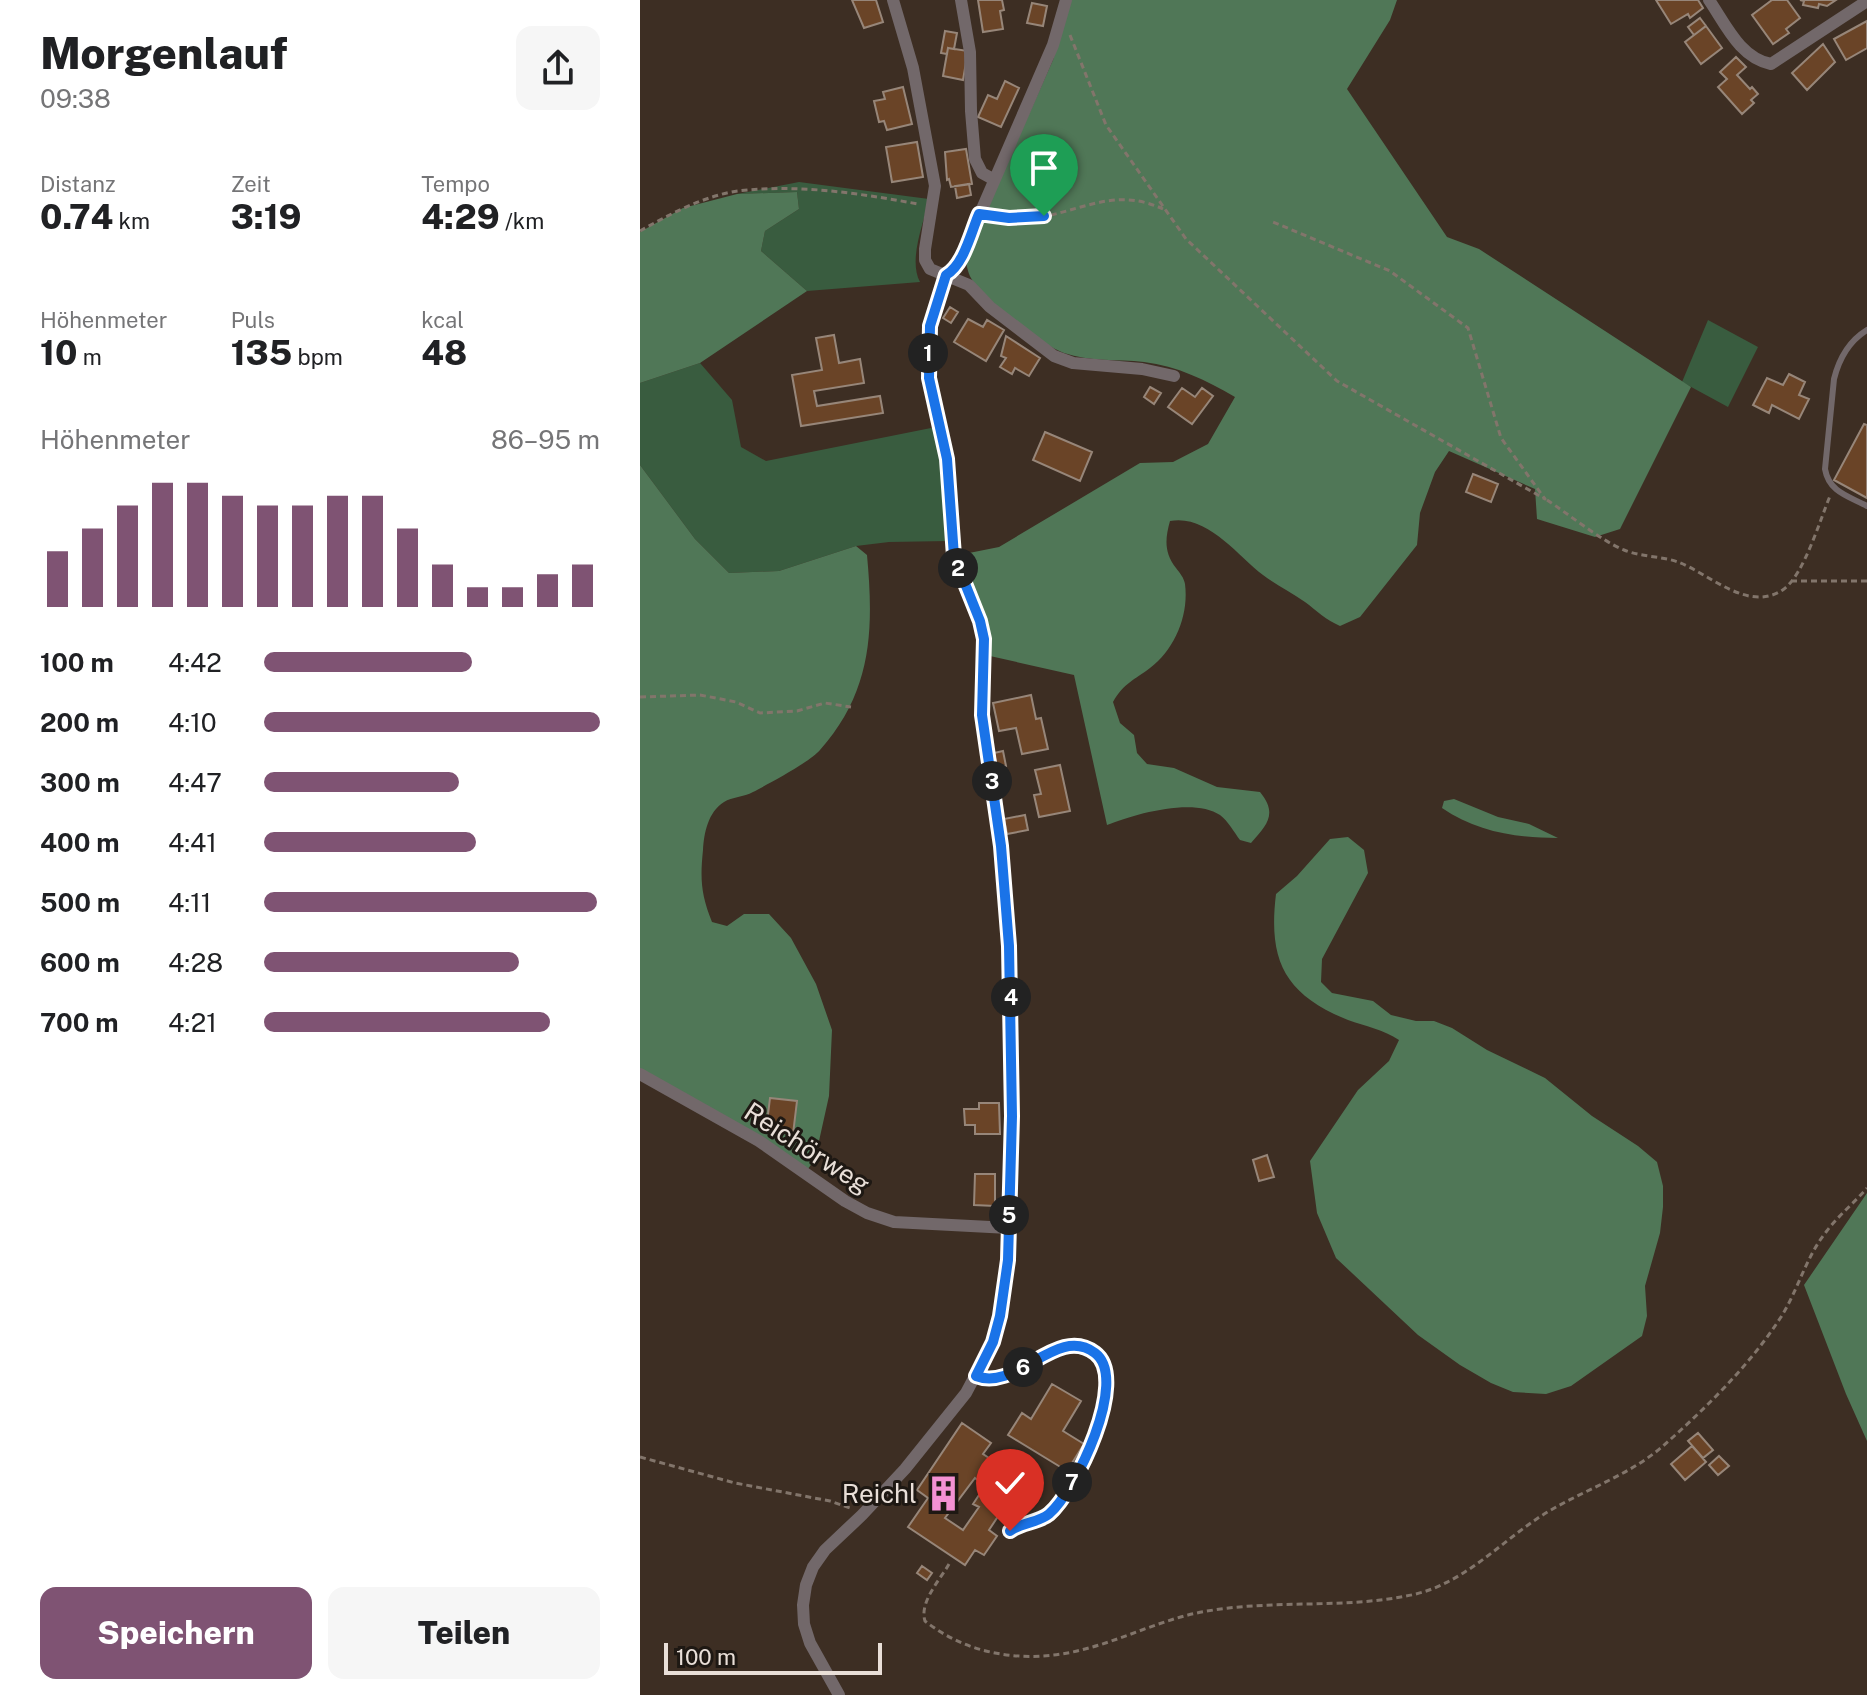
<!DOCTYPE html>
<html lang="de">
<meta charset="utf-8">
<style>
:root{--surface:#fff;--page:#f6f6f6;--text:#202124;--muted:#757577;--accent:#7f5373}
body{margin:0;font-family:"Public Sans",sans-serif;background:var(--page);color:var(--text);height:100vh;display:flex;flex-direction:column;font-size:30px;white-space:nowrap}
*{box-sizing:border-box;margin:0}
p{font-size:26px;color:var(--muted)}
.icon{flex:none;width:44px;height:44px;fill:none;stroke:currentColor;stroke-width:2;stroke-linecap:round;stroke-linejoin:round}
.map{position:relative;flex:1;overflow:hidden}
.drawer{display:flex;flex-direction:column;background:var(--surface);width:640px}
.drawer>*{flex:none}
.scale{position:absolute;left:24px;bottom:20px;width:218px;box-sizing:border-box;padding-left:8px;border:4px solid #e9dfd8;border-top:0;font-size:22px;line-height:28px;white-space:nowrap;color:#e9dfd8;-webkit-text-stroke:6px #1e1813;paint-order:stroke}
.pin{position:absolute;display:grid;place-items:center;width:68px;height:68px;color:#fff;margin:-82px -34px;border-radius:50% 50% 50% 0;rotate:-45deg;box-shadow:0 0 8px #0007}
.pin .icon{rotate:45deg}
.km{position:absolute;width:40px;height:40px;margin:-20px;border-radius:50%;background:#222;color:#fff;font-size:22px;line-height:40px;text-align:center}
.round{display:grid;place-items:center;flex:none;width:84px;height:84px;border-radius:16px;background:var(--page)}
.summary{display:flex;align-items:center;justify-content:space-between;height:136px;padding:0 40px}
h1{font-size:44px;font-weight:800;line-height:60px}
.figures{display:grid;grid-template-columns:repeat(3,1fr);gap:12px;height:136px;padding:8px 40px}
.figures div{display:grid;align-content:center}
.figures b{font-size:34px;font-weight:800}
.figures small{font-size:22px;font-weight:400}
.figures p{font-size:22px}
.chart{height:224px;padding:16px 40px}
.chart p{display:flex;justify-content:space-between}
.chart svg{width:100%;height:144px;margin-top:8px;stroke:var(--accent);stroke-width:6}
.button{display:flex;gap:16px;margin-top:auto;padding:16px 40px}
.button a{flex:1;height:92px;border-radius:16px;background:var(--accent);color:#fff;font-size:32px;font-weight:800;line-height:92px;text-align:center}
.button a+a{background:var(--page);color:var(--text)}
ul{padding:0 40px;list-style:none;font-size:26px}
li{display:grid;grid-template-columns:128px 96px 1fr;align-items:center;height:60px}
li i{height:20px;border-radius:10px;background:var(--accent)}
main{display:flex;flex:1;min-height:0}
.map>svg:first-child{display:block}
.green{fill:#395c3f}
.forest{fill:#507757}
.building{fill:#6a4427;stroke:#978679;stroke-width:2;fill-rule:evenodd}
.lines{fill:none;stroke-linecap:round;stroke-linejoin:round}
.path{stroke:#82756b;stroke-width:3;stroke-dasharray:6 4;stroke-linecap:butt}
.lane{stroke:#72686a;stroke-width:6}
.street{stroke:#72686a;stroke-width:12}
.route-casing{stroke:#fff;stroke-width:16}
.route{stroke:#1a73e8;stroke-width:10}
.labels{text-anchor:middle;stroke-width:6;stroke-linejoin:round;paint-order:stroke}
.street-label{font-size:26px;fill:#e9dfd8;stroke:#1e1813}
.poi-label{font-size:26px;fill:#e9dfd8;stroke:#1e1813;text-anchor:end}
</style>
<main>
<section class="drawer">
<div class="summary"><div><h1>Morgenlauf</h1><p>09:38</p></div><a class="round"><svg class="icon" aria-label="share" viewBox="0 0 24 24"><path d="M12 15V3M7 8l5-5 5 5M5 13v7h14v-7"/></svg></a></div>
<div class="figures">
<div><p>Distanz</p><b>0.74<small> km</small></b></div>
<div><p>Zeit</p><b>3:19</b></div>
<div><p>Tempo</p><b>4:29<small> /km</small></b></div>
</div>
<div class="figures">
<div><p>Höhenmeter</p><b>10<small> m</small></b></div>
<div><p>Puls</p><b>135<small> bpm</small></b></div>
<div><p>kcal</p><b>48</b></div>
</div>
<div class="chart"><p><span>Höhenmeter</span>86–95 m</p>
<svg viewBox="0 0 160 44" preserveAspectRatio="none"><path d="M5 44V27M15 44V20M25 44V13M35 44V6M45 44V6M55 44V10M65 44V13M75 44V13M85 44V10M95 44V10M105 44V20M115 44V31M125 44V38M135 44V38M145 44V34M155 44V31"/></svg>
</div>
<ul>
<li><b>100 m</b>4:42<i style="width:62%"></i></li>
<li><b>200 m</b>4:10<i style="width:100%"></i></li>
<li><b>300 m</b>4:47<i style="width:58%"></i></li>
<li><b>400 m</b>4:41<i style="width:63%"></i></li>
<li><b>500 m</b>4:11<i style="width:99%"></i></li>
<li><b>600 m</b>4:28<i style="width:76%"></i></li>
<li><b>700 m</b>4:21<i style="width:85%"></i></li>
</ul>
<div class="button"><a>Speichern</a><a>Teilen</a></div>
</section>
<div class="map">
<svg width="1227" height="1695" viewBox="0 0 1227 1695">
<rect width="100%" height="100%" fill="#3d2e23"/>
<path class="green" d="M159 182 289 199C284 223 268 259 280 282L167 291 121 251 125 231 159 209 157 192 97 194Z
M1068 320 1118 347 1088 407 1042 382Z
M60 363 92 400 101 447 126 461 296 427 301 456 308 541 249 542 216 546 139 571 89 573 55 539 0 465V383Z"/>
<path class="forest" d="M431 0H757L750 20 707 89 807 237 839 249 1051 387 980 529 955 537 897 519 895 489 809 451 795 472 780 513 777 545 720 617 700 626C686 620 677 611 665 602 651 592 636 585 623 575 597 555 567 514 530 521 525 539 524 553 536 568 540 573 544 578 545 584 549 615 535 649 510 668 494 680 484 683 473 702L480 723 494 735 497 753 507 764 534 768 577 787 620 792C638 814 627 825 611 843L600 840C594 832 588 821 580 815 554 797 494 814 467 825L434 675 350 656 349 637 319 555 359 547 500 463 533 462 568 444 595 397C566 380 537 366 504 362 477 359 450 362 424 353 401 345 348 302 333 281 328 275 327 266 325 258L413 60Z
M157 192 159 209 125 231 121 251 167 291 60 363 0 383V232L43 208 97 194Z
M0 465 55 539 89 573 139 571 216 546 227 555C234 631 232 691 180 750 170 762 128 784 113 792 104 797 92 797 84 802 68 812 64 833 63 850 60 879 61 895 72 922L87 926 104 914H129L151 938 176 984 192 1030 189 1096 175 1159 168 1169 0 1070Z
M814 799 858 817 889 824 918 838C877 838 837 832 802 808L804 801Z
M708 837 724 850 728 873 682 959 681 982 692 993 733 1001 751 1015 776 1021H794L812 1028 847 1050 905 1078 952 1116 998 1146 1017 1162 1023 1186V1207L1020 1233 1005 1286 1007 1316 1002 1336 931 1386 906 1394 873 1392 851 1383 820 1365 778 1335 696 1258 677 1213 670 1161 718 1090 749 1061 759 1040C744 1030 725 1026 708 1020 644 994 628 960 636 894L657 876 690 839Z
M1227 1193V1441L1206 1394 1164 1285Z"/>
<path class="building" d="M212 0H236L243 22 224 28Z
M338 0H362L364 10 360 11 363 29 343 32Z
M1016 0H1058L1063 8 1050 18 1048 14 1031 24Z
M1132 0H1147L1160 18 1146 29 1149 33 1133 44 1112 15Z
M1160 0H1196L1187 6 1179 4 1178 8 1163 5 1164 1Z
M392 3 407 6 403 26 387 23Z
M1060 18 1066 26 1054 35 1048 27Z
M1227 21V48L1206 60 1194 39Z
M1066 26 1082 48 1061 64 1045 42Z
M305 31 317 33 314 49 308 48 307 54 301 53Z
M1183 44 1195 62 1167 90 1152 73Z
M308 48 328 51 323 80 303 76Z
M1096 57 1106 67 1097 75 1110 89 1112 87 1118 94 1111 100 1114 103 1102 114 1078 87 1087 79 1080 72Z
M365 81 379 88 361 127 338 117 348 95 357 99Z
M263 87 272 124 247 130 244 121 239 122 234 101 245 99 243 92Z
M277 142 283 177 252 182 246 147Z
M326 149 332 184 311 187 309 179 307 180 305 152Z
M329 184 331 195 317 198 315 186Z
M310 307 318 312 311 323 303 318Z
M328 319 343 327 347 320 364 330 346 361 314 342Z
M194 335 199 363 220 359 224 383 174 391 177 406 240 396 243 413 161 426 152 375 182 370 176 338Z
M366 336 400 358 389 376 375 368 372 374 360 367 366 358 361 356Z
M1149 374 1165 382 1159 395 1169 399 1159 419 1132 405 1129 413 1113 405 1127 378 1143 385Z
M510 387 521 393 514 404 504 397Z
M542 388 555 397 562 388 573 396 552 424 528 407Z
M1224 424 1227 425V498L1194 480Z
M405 432 452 452 440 481 393 460Z
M833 474 858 484 851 502 826 492Z
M391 695 396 719 401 718 408 749 382 754 376 728 359 731 353 703Z
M363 751 366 766 357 768 354 753Z
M420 765 430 811 399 817 394 795 401 794 395 770Z
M385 815 388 830 367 834 364 819Z
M130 1098 157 1101 153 1134 126 1131Z
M339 1103H359L360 1134H335V1125H325L324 1109H339Z
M627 1155 634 1177 619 1181 613 1160Z
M335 1174H355V1206L334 1205Z
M412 1384 441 1401 423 1431 444 1444 427 1471 368 1435 382 1413 391 1419Z
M322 1423 351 1443 343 1454 382 1480 349 1530 357 1536 344 1555 335 1550 325 1565 268 1527 288 1498 277 1490ZM335 1478 345 1486 333 1504 339 1507 323 1530 305 1518Z
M1058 1433 1073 1450 1063 1458 1048 1441Z
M1052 1446 1066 1462 1045 1480 1031 1464Z
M1079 1456 1089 1466 1078 1475 1069 1465Z
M282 1566 292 1573 287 1580 277 1573Z"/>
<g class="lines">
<path class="path" d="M430 35 466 125 546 239 697 381 905 499 861 438 828 328 750 271 633 222
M351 216C369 218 389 220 407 216 451 206 480 189 523 209
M0 231C28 215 66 195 98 191 158 184 218 193 278 204
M907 500C927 513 963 542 984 550 1001 557 1021 556 1038 562 1070 574 1109 614 1144 589 1164 574 1180 520 1190 496
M1151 581H1227
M0 697 60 695 96 702 120 713 157 711 185 703 211 707
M347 1380C382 1382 407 1339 444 1347 482 1354 459 1429 450 1452 443 1469 429 1491 417 1505 404 1520 386 1520 370 1531
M0 1457 95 1483 190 1501 210 1508
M309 1564C300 1580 279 1602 285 1621 330 1657 390 1664 445 1649 480 1640 513 1624 548 1615 622 1597 702 1611 776 1594 824 1582 858 1545 898 1518 939 1491 986 1478 1023 1446 1066 1408 1110 1365 1141 1317 1158 1290 1166 1257 1186 1232 1198 1216 1214 1203 1227 1188"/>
<path class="lane" d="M1227 330C1209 341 1199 359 1194 379L1185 469C1189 492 1208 496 1227 506"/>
<path class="street" d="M253 0 273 68 295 186 285 249V260L290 269 329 285 350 307 414 356 433 363 502 369 534 376
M321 0 330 52 331 111 335 159 342 173 353 179
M1069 0C1086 25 1100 58 1131 64L1227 1
M0 1074 119 1141 205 1201 227 1213 254 1222 369 1228
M199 1695 170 1643 164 1624 163 1605 166 1585 173 1567 185 1550 222 1515 265 1469 326 1393 353 1342 360 1316 368 1260 372 1116 369 946 361 846 342 715 344 639 340 621 314 556 307 459 289 378 290 326 306 275 314 271 319 262 413 45 426 0"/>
</g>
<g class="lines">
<defs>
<path id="route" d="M370 1531C382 1522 398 1523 409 1514 435 1492 490 1379 455 1353 417 1324 377 1392 336 1376L353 1342 360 1316 368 1260 372 1116 369 946 361 846 342 715 344 639 340 621 314 556 307 459 289 378 290 326 306 275C324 265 331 232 339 214L369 218 404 216"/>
</defs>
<use href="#route" class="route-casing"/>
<use href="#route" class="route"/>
</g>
<defs>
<symbol id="building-bare" viewBox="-9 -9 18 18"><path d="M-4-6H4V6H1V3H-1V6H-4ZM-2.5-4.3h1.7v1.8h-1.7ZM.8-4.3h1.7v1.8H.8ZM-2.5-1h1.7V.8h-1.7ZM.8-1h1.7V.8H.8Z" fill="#f491d3" stroke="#1e1813" stroke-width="2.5" paint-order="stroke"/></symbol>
</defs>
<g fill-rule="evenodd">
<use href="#building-bare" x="278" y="1468" width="51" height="51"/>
</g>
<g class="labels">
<g class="street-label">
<text transform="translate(167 1148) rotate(33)" y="9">Reichörweg</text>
</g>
<g class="poi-label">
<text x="277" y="1503">Reichl</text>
</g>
</g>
</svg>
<div class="scale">100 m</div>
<div class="pin" style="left:404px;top:216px;background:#1e9e55"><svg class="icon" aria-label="arrive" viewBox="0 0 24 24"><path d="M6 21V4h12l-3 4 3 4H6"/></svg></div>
<div class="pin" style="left:370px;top:1531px;background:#d93025"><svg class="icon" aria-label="check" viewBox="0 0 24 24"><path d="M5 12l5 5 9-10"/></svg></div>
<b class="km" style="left:288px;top:353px">1</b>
<b class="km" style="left:318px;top:568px">2</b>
<b class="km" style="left:352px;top:781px">3</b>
<b class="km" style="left:371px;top:997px">4</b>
<b class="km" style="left:369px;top:1215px">5</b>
<b class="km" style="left:383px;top:1367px">6</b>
<b class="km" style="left:432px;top:1482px">7</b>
</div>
</main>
